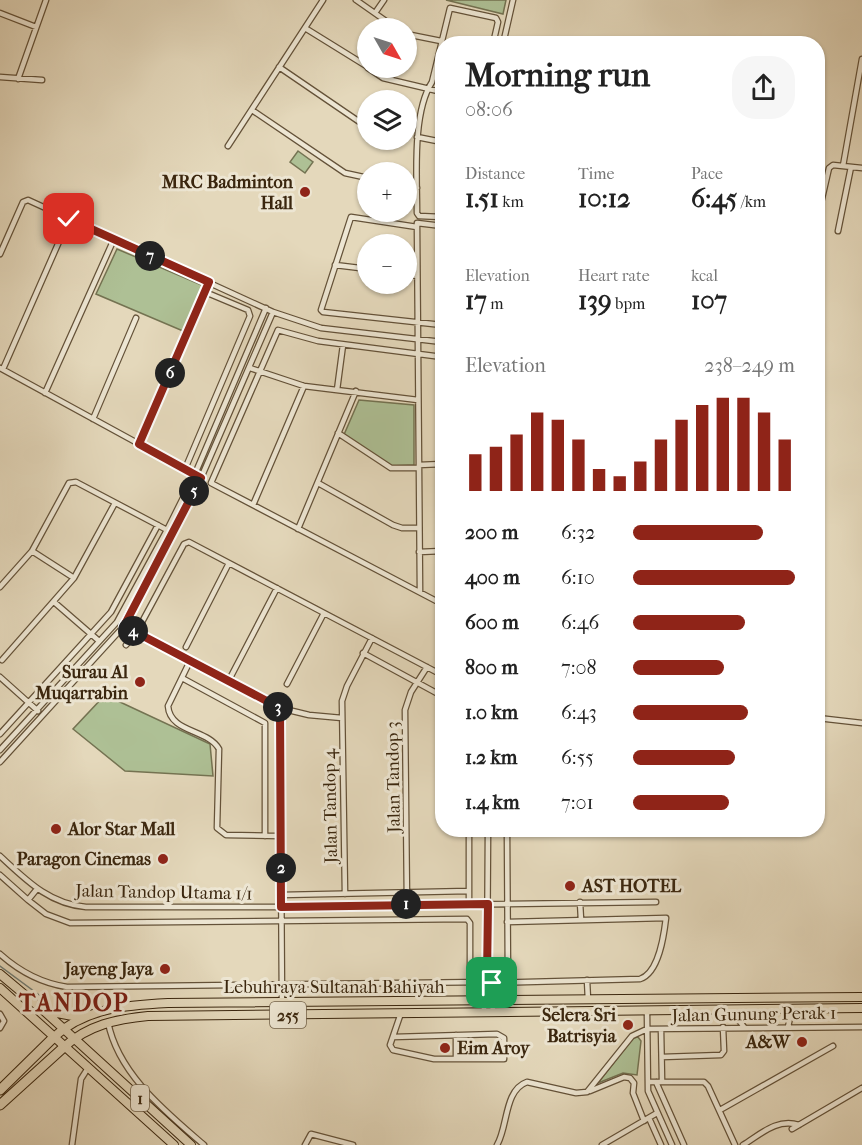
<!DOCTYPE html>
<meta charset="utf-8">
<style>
:root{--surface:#fff;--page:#f6f6f6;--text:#222;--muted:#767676;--accent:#8f2418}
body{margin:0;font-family:"IM FELL French Canon",serif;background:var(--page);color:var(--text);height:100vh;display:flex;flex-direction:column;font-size:22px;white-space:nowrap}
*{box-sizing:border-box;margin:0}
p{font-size:20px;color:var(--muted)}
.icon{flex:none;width:33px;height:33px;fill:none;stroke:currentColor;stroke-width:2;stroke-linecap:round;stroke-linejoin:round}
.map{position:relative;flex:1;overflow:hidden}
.details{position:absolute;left:435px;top:36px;width:390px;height:801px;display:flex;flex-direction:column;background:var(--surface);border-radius:24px;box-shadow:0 2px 4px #0004}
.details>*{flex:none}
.needle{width:39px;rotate:129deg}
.buttons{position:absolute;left:357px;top:18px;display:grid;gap:12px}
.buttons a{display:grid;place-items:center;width:60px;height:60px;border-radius:50%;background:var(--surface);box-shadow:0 2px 4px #0004;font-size:30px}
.pin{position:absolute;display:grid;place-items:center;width:51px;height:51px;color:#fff;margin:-26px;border-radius:12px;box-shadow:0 3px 9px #0006}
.km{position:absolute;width:30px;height:30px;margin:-15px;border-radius:50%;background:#222;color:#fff;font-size:16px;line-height:30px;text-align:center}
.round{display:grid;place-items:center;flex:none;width:63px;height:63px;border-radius:24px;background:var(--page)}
.summary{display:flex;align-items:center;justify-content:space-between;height:102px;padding:0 30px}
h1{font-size:33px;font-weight:800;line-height:45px}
.figures{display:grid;grid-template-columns:repeat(3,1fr);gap:9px;height:102px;padding:6px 30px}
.figures div{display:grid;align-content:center}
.figures b{font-size:26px;font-weight:800}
.figures small{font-size:16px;font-weight:400}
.figures p{font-size:16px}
.chart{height:168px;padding:12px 30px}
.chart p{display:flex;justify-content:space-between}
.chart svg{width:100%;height:108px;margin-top:6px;stroke:var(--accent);stroke-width:6}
ul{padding:0 30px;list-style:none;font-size:20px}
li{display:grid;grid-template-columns:96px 72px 1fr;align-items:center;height:45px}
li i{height:15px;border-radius:8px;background:var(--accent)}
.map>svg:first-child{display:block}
.green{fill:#aec095;stroke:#747352;stroke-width:1.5}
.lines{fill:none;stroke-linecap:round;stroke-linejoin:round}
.stream{stroke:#737e75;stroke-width:1.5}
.minor-casing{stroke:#645239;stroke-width:7}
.primary-casing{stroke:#3a260e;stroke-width:10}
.motorway-casing{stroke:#3a260e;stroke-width:11}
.minor{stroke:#ede6d3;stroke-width:4.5}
.primary{stroke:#e4d8bb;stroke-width:8}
.motorway{stroke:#e4d8bb;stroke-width:9}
.route-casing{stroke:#fff;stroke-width:12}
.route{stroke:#8f2418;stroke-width:8}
.poi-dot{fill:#8f2418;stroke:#ede6d3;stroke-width:2}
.labels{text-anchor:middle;stroke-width:6;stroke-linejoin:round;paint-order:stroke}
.shield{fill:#ede6d3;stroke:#706049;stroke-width:1.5}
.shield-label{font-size:16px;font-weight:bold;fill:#3a260e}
.poi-label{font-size:18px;font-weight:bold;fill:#3a260e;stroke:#ede6d3;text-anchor:end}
.street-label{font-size:18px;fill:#3a260e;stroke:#ede6d3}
.district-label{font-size:24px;font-weight:bold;letter-spacing:1.5px;fill:#7a1f14;stroke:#ede6d3}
</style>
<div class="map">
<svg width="862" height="1145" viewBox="0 0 862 1145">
<rect width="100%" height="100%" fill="#e4d8bb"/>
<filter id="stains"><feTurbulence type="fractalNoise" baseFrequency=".00333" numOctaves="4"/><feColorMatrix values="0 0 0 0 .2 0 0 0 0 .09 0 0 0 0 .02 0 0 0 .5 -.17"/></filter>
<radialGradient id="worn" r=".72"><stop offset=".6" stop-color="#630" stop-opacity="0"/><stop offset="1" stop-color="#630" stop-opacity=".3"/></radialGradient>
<path class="green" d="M446 0H506L503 14Z
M298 151 313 162 305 173 290 162Z
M117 249 204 286 183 331 96 294Z
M359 400 414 405V465L391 466 343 437Z
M105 695 210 744 213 776 125 771 73 729Z
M638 1037 641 1041 637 1075 623 1073 598 1083 633 1038Z"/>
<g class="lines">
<path class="stream" d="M0 966 50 1003"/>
<defs>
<path id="minor" d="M356 0 396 28
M0 13 36 27
M375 13 384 0
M305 28 368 67
M406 34 441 41
M503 44 513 0
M279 67 364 125
M368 68 383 78 442 92
M0 77 42 80
M18 79 46 0
M252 110 345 173 368 178
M417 137 442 142
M228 146 323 0
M843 166 862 59
M406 186 417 188
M818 216 829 168 833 165 862 168
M442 217 419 216 417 213C417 176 412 113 432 82L450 8 496 18 498 22 493 44
M417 227 351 217 321 310 323 312 442 325
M838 231 851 167
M0 254 23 202 28 200 273 312 321 328 442 342
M335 265 368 269
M406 274 417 276
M442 357 318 341 278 330 211 483 442 604
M0 368 196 475
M250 368 304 386 418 400
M3 369 69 219
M337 390 343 345
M45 393 114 239
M93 419 136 318
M338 433 391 468H419
M139 444 209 282
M419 465 442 464
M185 469 250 316 248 310 205 292
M318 483 393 525 402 528H419
M253 505 304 386
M298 529 356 391
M32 551 74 578
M419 552 442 551
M0 587 32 551 69 483 76 482 167 530
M420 592 417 223 442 226
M54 602 99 641
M122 625 280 708 309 715 342 718
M126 645 135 635 184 544 189 542 442 675
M186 647 229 563
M363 653 442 696
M2 660 74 578 115 503
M190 661 168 706C170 733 208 729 219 749L217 828 226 835 280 836
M0 677 38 711
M182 678 265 723V836
M228 682 277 588
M287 684 324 613
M280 708 282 1003
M818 718 862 723
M0 734 111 612 158 525
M0 750 117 622 167 530 195 474 266 308
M0 762 124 626 201 478 273 312
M469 830V904
M507 830 508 982
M0 856C26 880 49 904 86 907H281L656 902
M0 875 28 900 37 889
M345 894 342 701 347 686 372 638
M281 895 469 891
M28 900 46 914 70 923 467 919 470 923V982
M580 902 581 920
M407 904 405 710 411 692 427 667
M0 954C20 972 41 983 67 987L484 982
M587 980 588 1000
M491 981 493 1012
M492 983 640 979C659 973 664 935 666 918L507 922
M731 1010 744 1027
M484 1012V982L487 977 488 830
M647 1012 648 1091 672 1145
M0 1014 4 1021 0 1028
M108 1022C118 1074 166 1112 204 1145
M788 1027 792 1009
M661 1029 662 1081
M456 1035V1059
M393 1037 497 1034 504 1038V1059H434L393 1050 390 1045 401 1013
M662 1057 721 1055 724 1051 723 1027
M648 1082H704L708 1086 735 1145
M656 1082 684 1145
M590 1091 624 1077 630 1078 634 1083 633 1093 644 1121
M720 1110 833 1046
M649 1118 661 1145
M792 1129 862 1088
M72 1145 81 1079 88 1068
M305 1145 311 1134 353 1145
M497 1145C508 1127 504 1090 527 1082L576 1093 587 1092 632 1036 647 1029 862 1027
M602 1145 657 1113
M743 1145C761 1134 777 1118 799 1125"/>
<path id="primary" d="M0 974 43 1010 191 1145
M0 988 174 1145
M46 1011 83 1018
M54 1037C85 1008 127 1005 168 1003L862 997
M64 1047C88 1025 117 1019 148 1016L862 1008"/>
<path id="motorway" d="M0 1090 54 1037
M0 1105 64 1047"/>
</defs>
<use href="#minor" class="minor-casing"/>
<use href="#primary" class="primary-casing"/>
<use href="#motorway" class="motorway-casing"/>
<use href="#minor" class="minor"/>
<use href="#primary" class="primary"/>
<use href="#motorway" class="motorway"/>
</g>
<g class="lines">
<defs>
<path id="route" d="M69 219 209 282 139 444 201 478 124 626 280 708 281 907 488 904 487 977 492 983"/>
</defs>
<use href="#route" class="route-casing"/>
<use href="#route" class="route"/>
</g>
<g class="poi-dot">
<circle cx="305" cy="192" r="6"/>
<circle cx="140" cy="682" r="6"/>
<circle cx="56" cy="829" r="6"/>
<circle cx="163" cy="859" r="6"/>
<circle cx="570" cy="886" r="6"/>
<circle cx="165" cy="969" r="6"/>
<circle cx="628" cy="1025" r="6"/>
<circle cx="802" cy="1042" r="6"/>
<circle cx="445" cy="1048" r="6"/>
</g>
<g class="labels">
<g class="shield">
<rect x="270" y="1002" width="36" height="26" rx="4.5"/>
<rect x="131" y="1085" width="18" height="26" rx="4.5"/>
</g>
<g class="shield-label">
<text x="288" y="1021">255</text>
<text x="140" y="1104">1</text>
</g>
<g class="poi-label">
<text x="293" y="188">MRC Badminton<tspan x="293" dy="21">Hall</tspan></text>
<text x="128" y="678">Surau Al<tspan x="128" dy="21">Muqarrabin</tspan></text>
<text x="68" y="835" text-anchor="start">Alor Star Mall</text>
<text x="151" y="865">Paragon Cinemas</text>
<text x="582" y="892" text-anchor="start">AST HOTEL</text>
<text x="153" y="975">Jayeng Jaya</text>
<text x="616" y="1021">Selera Sri<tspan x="616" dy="21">Batrisyia</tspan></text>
<text x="790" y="1048">A&amp;W</text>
<text x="457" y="1054" text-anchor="start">Eim Aroy</text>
</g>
<g class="street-label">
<text transform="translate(393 777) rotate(-91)" y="6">Jalan Tandop 3</text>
<text transform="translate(330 806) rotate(-91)" y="6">Jalan Tandop 4</text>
<text transform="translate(164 892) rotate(1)" y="6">Jalan Tandop Utama 1/1</text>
<text x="334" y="993">Lebuhraya Sultanah Bahiyah</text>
<text transform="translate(754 1014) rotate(-1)" y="6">Jalan Gunung Perak 1</text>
</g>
<g class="district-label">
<text x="74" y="1011">TANDOP</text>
</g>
</g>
<rect width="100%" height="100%" filter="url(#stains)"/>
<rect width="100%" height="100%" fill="url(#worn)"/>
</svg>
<div class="buttons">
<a><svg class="needle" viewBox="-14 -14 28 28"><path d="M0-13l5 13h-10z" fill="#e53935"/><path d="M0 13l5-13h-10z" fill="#767676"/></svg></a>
<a><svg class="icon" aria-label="layers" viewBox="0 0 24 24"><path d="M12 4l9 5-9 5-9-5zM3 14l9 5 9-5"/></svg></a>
<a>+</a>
<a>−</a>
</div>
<div class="pin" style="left:492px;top:983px;background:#1e9e55"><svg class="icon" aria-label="arrive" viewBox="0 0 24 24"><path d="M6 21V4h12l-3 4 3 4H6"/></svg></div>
<div class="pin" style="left:69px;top:219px;background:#d93025"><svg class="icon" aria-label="check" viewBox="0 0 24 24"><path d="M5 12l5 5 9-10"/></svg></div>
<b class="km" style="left:406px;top:904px">1</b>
<b class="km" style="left:281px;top:868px">2</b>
<b class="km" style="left:278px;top:707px">3</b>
<b class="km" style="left:133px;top:631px">4</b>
<b class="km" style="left:194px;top:491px">5</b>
<b class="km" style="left:170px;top:373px">6</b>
<b class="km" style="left:150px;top:256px">7</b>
<section class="details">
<div class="summary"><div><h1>Morning run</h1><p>08:06</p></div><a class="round"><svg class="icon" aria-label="share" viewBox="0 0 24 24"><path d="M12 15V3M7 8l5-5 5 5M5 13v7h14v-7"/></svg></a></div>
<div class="figures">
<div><p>Distance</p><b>1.51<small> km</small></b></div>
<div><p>Time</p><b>10:12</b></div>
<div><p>Pace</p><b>6:45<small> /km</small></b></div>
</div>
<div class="figures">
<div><p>Elevation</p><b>17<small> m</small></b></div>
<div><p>Heart rate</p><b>139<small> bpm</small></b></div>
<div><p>kcal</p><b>107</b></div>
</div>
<div class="chart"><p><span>Elevation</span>238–249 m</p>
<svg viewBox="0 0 160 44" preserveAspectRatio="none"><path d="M5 44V29M15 44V26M25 44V21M35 44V12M45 44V15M55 44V23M65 44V35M75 44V38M85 44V32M95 44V23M105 44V15M115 44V9M125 44V6M135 44V6M145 44V12M155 44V23"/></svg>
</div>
<ul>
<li><b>200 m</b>6:32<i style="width:80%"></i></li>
<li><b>400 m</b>6:10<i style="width:100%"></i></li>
<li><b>600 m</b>6:46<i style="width:69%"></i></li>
<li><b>800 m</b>7:08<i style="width:56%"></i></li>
<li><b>1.0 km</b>6:43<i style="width:71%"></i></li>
<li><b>1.2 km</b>6:55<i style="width:63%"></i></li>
<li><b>1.4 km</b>7:01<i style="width:59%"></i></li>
</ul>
</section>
</div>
